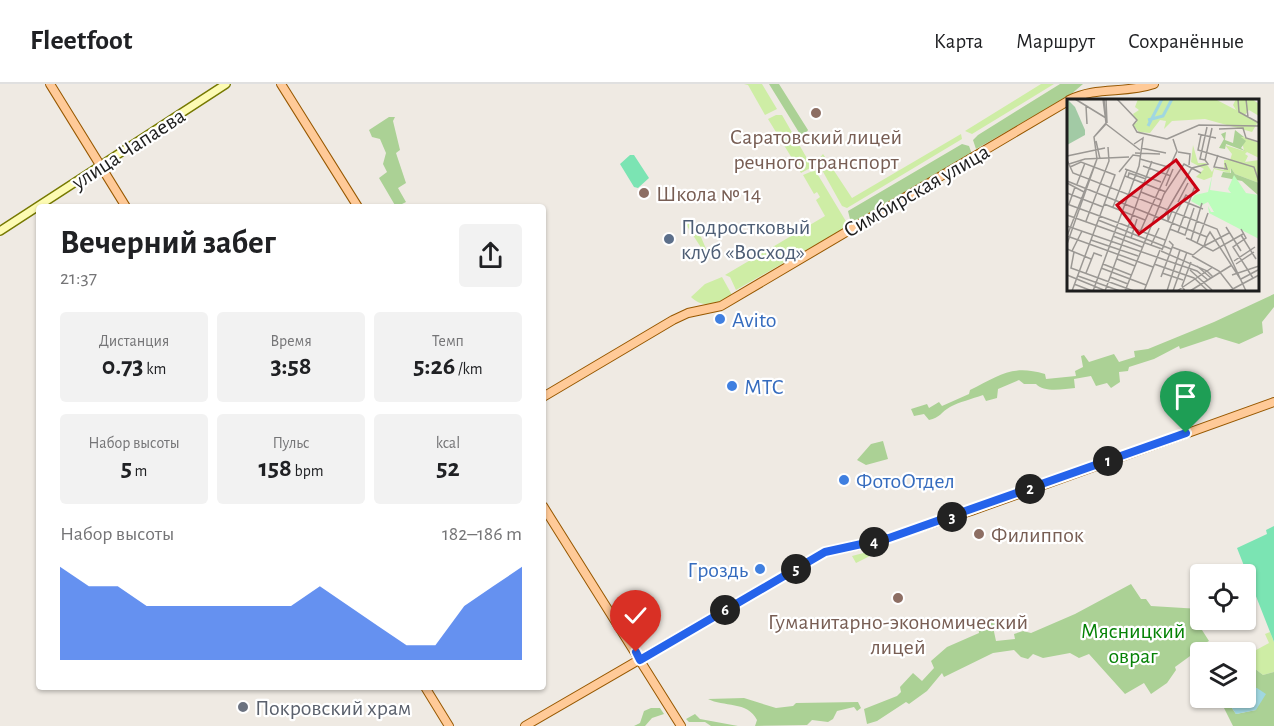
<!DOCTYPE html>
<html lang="ru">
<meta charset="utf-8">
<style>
:root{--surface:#fff;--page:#f2f2f2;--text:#202124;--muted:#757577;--line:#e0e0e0;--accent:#2563eb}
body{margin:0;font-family:"Alegreya Sans",sans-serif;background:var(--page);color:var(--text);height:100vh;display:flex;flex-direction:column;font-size:22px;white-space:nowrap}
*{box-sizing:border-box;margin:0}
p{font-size:20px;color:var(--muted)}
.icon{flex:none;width:33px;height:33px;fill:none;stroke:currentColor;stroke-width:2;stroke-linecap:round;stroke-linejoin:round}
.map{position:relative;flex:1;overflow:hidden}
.panel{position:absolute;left:36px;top:120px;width:510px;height:486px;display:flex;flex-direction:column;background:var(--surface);border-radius:6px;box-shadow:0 2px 4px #0004}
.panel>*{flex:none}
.controls{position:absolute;left:1190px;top:480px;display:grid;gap:12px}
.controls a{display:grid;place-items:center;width:66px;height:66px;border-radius:6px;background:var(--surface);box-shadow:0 2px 4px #0004;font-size:30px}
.pin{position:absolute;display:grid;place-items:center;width:51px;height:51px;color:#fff;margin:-62px -26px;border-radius:50% 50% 50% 0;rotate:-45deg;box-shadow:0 0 6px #0007}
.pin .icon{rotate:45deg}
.km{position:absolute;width:30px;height:30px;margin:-15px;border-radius:50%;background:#222;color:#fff;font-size:16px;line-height:30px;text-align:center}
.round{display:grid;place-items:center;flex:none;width:63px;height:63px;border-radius:6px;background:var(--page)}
.overview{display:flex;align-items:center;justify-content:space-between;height:102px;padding:0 24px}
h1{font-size:33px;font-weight:700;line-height:45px}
.figures{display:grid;grid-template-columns:repeat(3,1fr);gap:9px;height:102px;padding:6px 24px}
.figures div{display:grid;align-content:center;border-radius:6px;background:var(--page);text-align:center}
.figures b{font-size:26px;font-weight:700}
.figures small{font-size:16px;font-weight:400}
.figures p{font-size:16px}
.chart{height:168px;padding:12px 24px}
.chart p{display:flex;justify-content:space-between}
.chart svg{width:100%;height:108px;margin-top:6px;fill:var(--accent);opacity:.7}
header{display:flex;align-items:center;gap:36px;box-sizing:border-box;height:84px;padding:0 30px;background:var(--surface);border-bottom:2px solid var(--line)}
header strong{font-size:28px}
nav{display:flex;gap:33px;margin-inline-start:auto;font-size:21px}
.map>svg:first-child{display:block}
.grass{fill:#ceeda5}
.forest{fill:#abd195}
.pitch{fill:#7be4b3}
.water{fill:#a0d7e0}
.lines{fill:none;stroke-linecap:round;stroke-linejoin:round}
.secondary-casing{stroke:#767900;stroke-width:10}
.primary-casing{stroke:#975800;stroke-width:10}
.secondary{stroke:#fdfbb3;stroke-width:7}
.primary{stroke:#ffca98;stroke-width:8}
.route-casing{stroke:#fff;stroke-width:12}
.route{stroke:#2563eb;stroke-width:8}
.education-dot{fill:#8d6e63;stroke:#fff;stroke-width:2}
.service-dot{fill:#5c6f8a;stroke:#fff;stroke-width:2}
.shop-dot{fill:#3f7fe0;stroke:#fff;stroke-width:2}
.worship-dot{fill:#6b7280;stroke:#fff;stroke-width:2}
.labels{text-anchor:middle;stroke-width:4.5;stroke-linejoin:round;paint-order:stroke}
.education-label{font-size:22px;fill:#785e54;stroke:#fff}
.street-label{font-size:22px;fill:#1d1d1d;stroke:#fff}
.service-label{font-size:22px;fill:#4e5e75;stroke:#fff;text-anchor:start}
.shop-label{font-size:22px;fill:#366cbe;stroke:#fff;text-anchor:start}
.park-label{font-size:22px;fill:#058205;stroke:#fff}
.worship-label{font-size:22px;fill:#5b616d;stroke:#fff;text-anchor:start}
.inset-river{fill:none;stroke:#a0d7e0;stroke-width:3}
.inset-road{fill:none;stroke:#9b9894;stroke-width:1.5}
.view{fill:#cb0011;fill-opacity:0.15;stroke:#cb0011;stroke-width:3}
.inset-edge{fill:none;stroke:#1d1d1d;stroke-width:3}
</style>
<header>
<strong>Fleetfoot</strong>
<nav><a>Карта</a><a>Маршрут</a><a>Сохранённые</a></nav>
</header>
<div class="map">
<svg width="1274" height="642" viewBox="0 0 1274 642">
<rect width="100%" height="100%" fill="#efeae3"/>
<path class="grass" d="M744 0H762L777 25 765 31 748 1Z
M1041 0H1054L972 50 965 47Z
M776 31H782L812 83 801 89 768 35Z
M961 50 962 55 847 124 842 122 817 77 823 70 852 114Z
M815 86 847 139 845 144 736 206 730 193 725 191 825 132 816 116 820 113 817 108 814 110 803 91Z
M686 135 701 153 707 167 704 168 683 136Z
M722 193 732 211C718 219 704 226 691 213L705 200Z
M890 462 856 479 852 472Z
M1270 548 1274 558V588L1263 591 1245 577V572L1269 559 1265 550Z"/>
<path class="forest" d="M769 0H779L808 46 803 55Z
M1060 0H1083L1069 12 976 65 973 56 978 51Z
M389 33H395L393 37 400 66 396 69 406 99 398 104 406 118 396 123 379 94 387 88 383 80 386 69 380 55 372 53 369 46Z
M962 60 969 62 972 70 858 137 850 135 848 127Z
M1274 210V223L1262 238 1263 249 1239 260 1216 253 1180 265 1179 262 1154 275 1129 283 1128 287 1119 288 1120 298 1111 304 1107 299 1096 302 1091 292 1074 295 1075 304C1064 305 1044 309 1036 300H1024L1019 296 998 305 997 314 986 317 983 311C972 315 959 318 950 323 941 328 940 334 929 336L924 330 914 332 911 325 927 320 929 324 939 318 942 322 969 310 970 306C999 292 1011 280 1045 290L1046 295 1076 292 1075 287 1083 283 1081 272 1084 271 1089 278 1114 270 1119 278 1135 273 1134 267 1148 265 1214 238Z
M883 357 888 375 866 381 857 376 871 360Z
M1131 500 1141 515H1146L1151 522 1200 525V536H1203L1201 539 1204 541 1202 546 1209 557 1196 564 1197 567 1175 583 1176 586 1167 599 1151 610 1144 599 1125 610 1089 570 1079 574 1070 569 1043 574 1033 570 1028 575 1021 573 1014 566 993 569 944 593 942 589 927 607 909 620 906 618 877 637 867 640 864 625 897 612 901 608 900 603 913 589 922 597 934 584 931 577 947 563 979 549 978 541 999 534 1006 537 993 543 996 557 1015 555 1014 550 1023 547 1031 549 1075 530Z
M1245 577 1263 591 1274 588V642H1233L1219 614H1225L1236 630 1256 626 1245 604Z
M744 614 776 624 793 622 796 619 858 618 861 624 857 627 854 623 837 627 833 635 828 638 812 636 807 641 755 642 757 636C748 617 723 623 708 615Z
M651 624H660L664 630 652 634 645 642H634L640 639 644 627Z
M695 630 700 635 738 642H711L705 638H689L686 635Z"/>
<path class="pitch" d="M630 71H634L649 94 638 104 634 103 620 80Z
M1274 442V558L1237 464 1267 450 1266 446Z"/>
<path class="water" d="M1245 604H1257L1266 610 1256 626 1236 630 1225 614H1245Z"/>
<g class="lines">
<defs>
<path id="secondary" d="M0 147 226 0"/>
<path id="primary" d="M50 0 126 123
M281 0 358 123
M1069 16C1096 2 1125 10 1154 0
M543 313 673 236 688 229 721 222 1068 17
M543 422 681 642
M425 603 449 642
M525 642 825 468 878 457 971 427 1274 318"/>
</defs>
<use href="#secondary" class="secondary-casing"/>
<use href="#primary" class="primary-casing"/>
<use href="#secondary" class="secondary"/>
<use href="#primary" class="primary"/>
</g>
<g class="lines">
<defs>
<path id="route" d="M636 568 640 576 825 468 889 454 1186 349"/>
</defs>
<use href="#route" class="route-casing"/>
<use href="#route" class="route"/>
</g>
<g class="education-dot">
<circle cx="816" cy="29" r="6"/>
<circle cx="644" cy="109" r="6"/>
<circle cx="979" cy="450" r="6"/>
<circle cx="898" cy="514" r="6"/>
</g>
<circle class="service-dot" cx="669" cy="155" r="6"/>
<g class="shop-dot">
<circle cx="720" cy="235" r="6"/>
<circle cx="732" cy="302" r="6"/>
<circle cx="844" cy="396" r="6"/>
<circle cx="760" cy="485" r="6"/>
</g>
<circle class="worship-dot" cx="243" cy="623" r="6"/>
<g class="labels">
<g class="education-label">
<text x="816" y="60">Саратовский лицей<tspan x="816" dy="25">речного транспорт</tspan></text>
<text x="656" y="117" text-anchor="start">Школа № 14</text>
<text x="991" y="458" text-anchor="start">Филиппок</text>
<text x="898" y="545">Гуманитарно-экономический<tspan x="898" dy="25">лицей</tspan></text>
</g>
<g class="street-label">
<text transform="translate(128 64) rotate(-33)" y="8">улица Чапаева</text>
<text transform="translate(916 106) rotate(-30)" y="8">Симбирская улица</text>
</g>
<g class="service-label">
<text x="681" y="150">Подростковый<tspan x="681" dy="25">клуб «Восход»</tspan></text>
</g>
<g class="shop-label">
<text x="732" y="243">Avito</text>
<text x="744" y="310">МТС</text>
<text x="856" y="404">ФотоОтдел</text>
<text x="748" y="493" text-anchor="end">Гроздь</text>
</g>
<g class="park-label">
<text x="1133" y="554">Мясницкий<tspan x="1133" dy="25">овраг</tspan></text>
</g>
<g class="worship-label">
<text x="255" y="631">Покровский храм</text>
</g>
</g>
<g transform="translate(1067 15)">
<rect width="192" height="192" fill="#efeae3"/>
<path d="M71 0H148L169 11 166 6 169 0H192H185L192 5V17L182 11 178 16 191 23 185 33 138 20 105 22 97 30 99 22 93 21 83 34 72 33 66 26 70 23 66 15 72 11 68 8ZM174 37 192 44V59L180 53 178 55 181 57 178 63 192 61V84L168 75 164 69 163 74 147 70 142 91 145 78 137 81 129 78 137 70 124 63 126 46 131 64H139L145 73 147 69 157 71V61H163L165 55 158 46 177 52Z" fill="#ceeda5"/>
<path d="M168 31 177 38H174L179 42 174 49 178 52 159 45 158 50 152 49 157 40 154 35 159 33 158 41 166 44ZM164 69 168 75 192 84V97L175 82 154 78 156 73 164 74Z" fill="#abd195"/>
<path d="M0 0 8 8 18 31V36L0 46Z" fill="#a2caa5"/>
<path d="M167 76 179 94 192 96V140L142 114 141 107 144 113H147L141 103 133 107 124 102 128 96 141 93 145 77 143 91 164 94 161 90Z" fill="#bcfdbc"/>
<path class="inset-river" d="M81 21 96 17 105 0M81 27 95 0"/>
<path class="inset-road" d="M8 0 39 19M39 0 40 24M50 0 70 21 66 26 70 33 100 40M171 0 172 13 192 24M179 0 181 18M19 7 20 25M39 25 73 51M152 30 176 29 179 39 192 43M131 35 149 39M134 36 131 51 187 68 192 83M100 40 132 26 192 27M29 42 33 60M74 49 99 54M111 53 123 55 122 66M68 54 93 55M151 56 147 68 160 70 158 64M0 57 38 49M73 60 101 68M0 61 6 74 150 130 179 192M138 61 133 60 140 28M2 65 18 60 62 58M76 67 104 77M3 68 14 63 48 76 5 192M58 70 94 83M52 73 66 56 73 57M58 77 99 93M61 78 62 74 79 80M0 82 140 138 143 133 174 181M0 84 17 93M10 85 18 64M99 87 106 70M74 93 94 101M0 94 36 108M116 102 136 110M111 103 121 84M0 105 98 141M2 105 8 88M37 105 78 121M46 108 60 71M101 113V122L105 112M109 114 119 96 122 98M81 115 110 52 106 40M0 116 95 150M95 120 125 69 141 65 138 61 145 29M31 121 104 150M19 122 42 62 41 48M0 127 130 172 141 181M159 128 174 152M103 130 118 136 127 109M174 130 179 139 166 148 186 179M73 133 81 115M111 133 128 87M174 136 189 160M0 137 86 168M0 137 30 60 27 38 39 24 36 0M46 137 75 148M64 139 70 120M119 139 124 141 135 104M24 141 71 157M124 141 146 152 176 135M130 144 141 114M0 145 30 60 27 38 39 25 37 0M84 146 92 129M137 147 162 134M105 148 126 156M0 150 24 160M95 151 109 114M5 152 15 132M94 152 140 172 146 168M7 153 4 169 67 192M126 156 137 147 140 138M125 157 152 172 166 190M50 160 68 167M167 162 188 148M36 165 64 176M87 165 127 179 141 192M169 165 187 153M130 167 144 179M34 169 79 186M123 171 145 191M19 174 27 154 35 157M95 174 116 181M0 176 39 192M165 176 192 167M11 177 53 192M43 178 61 185M94 178 106 146 102 142M174 180 191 171M7 185 25 192M26 192 72 67 76 39 67 45M38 192 85 62M58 192 97 95 117 65 134 74M77 192 93 151M100 192 113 151M106 192 120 153M110 192 140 172 146 178M118 192 115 187 124 163M123 192 165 166M162 192 192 176"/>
<path class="view" d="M109 61 131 91 72 135 50 106Z"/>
<rect width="192" height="192" class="inset-edge"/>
</g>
</svg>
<div class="controls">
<a><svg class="icon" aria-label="locate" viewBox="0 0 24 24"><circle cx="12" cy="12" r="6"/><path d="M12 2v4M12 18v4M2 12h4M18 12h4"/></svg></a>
<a><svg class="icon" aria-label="layers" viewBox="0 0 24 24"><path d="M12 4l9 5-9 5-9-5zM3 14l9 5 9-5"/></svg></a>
</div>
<div class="pin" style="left:1186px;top:349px;background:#1e9e55"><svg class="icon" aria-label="arrive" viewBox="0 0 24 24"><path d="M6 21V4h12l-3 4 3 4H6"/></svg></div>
<div class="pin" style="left:636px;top:568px;background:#d93025"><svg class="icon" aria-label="check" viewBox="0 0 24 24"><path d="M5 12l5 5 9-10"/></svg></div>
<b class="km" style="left:1108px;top:377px">1</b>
<b class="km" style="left:1030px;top:405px">2</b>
<b class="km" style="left:952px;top:433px">3</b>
<b class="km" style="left:874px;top:458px">4</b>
<b class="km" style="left:796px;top:485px">5</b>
<b class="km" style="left:725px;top:526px">6</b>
<section class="panel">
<div class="overview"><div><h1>Вечерний забег</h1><p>21:37</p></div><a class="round"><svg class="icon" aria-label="share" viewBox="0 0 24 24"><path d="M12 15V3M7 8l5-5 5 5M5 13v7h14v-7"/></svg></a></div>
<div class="figures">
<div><p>Дистанция</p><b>0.73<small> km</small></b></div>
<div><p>Время</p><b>3:58</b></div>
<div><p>Темп</p><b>5:26<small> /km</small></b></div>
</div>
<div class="figures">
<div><p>Набор высоты</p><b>5<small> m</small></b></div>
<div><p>Пульс</p><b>158<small> bpm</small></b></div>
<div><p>kcal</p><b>52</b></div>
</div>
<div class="chart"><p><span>Набор высоты</span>182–186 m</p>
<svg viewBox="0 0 160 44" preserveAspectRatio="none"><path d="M0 44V6L10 14L20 14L30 22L40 22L50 22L60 22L70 22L80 22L90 14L100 22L110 30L120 38L130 38L140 22L150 14L160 6V44z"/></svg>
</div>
</section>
</div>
